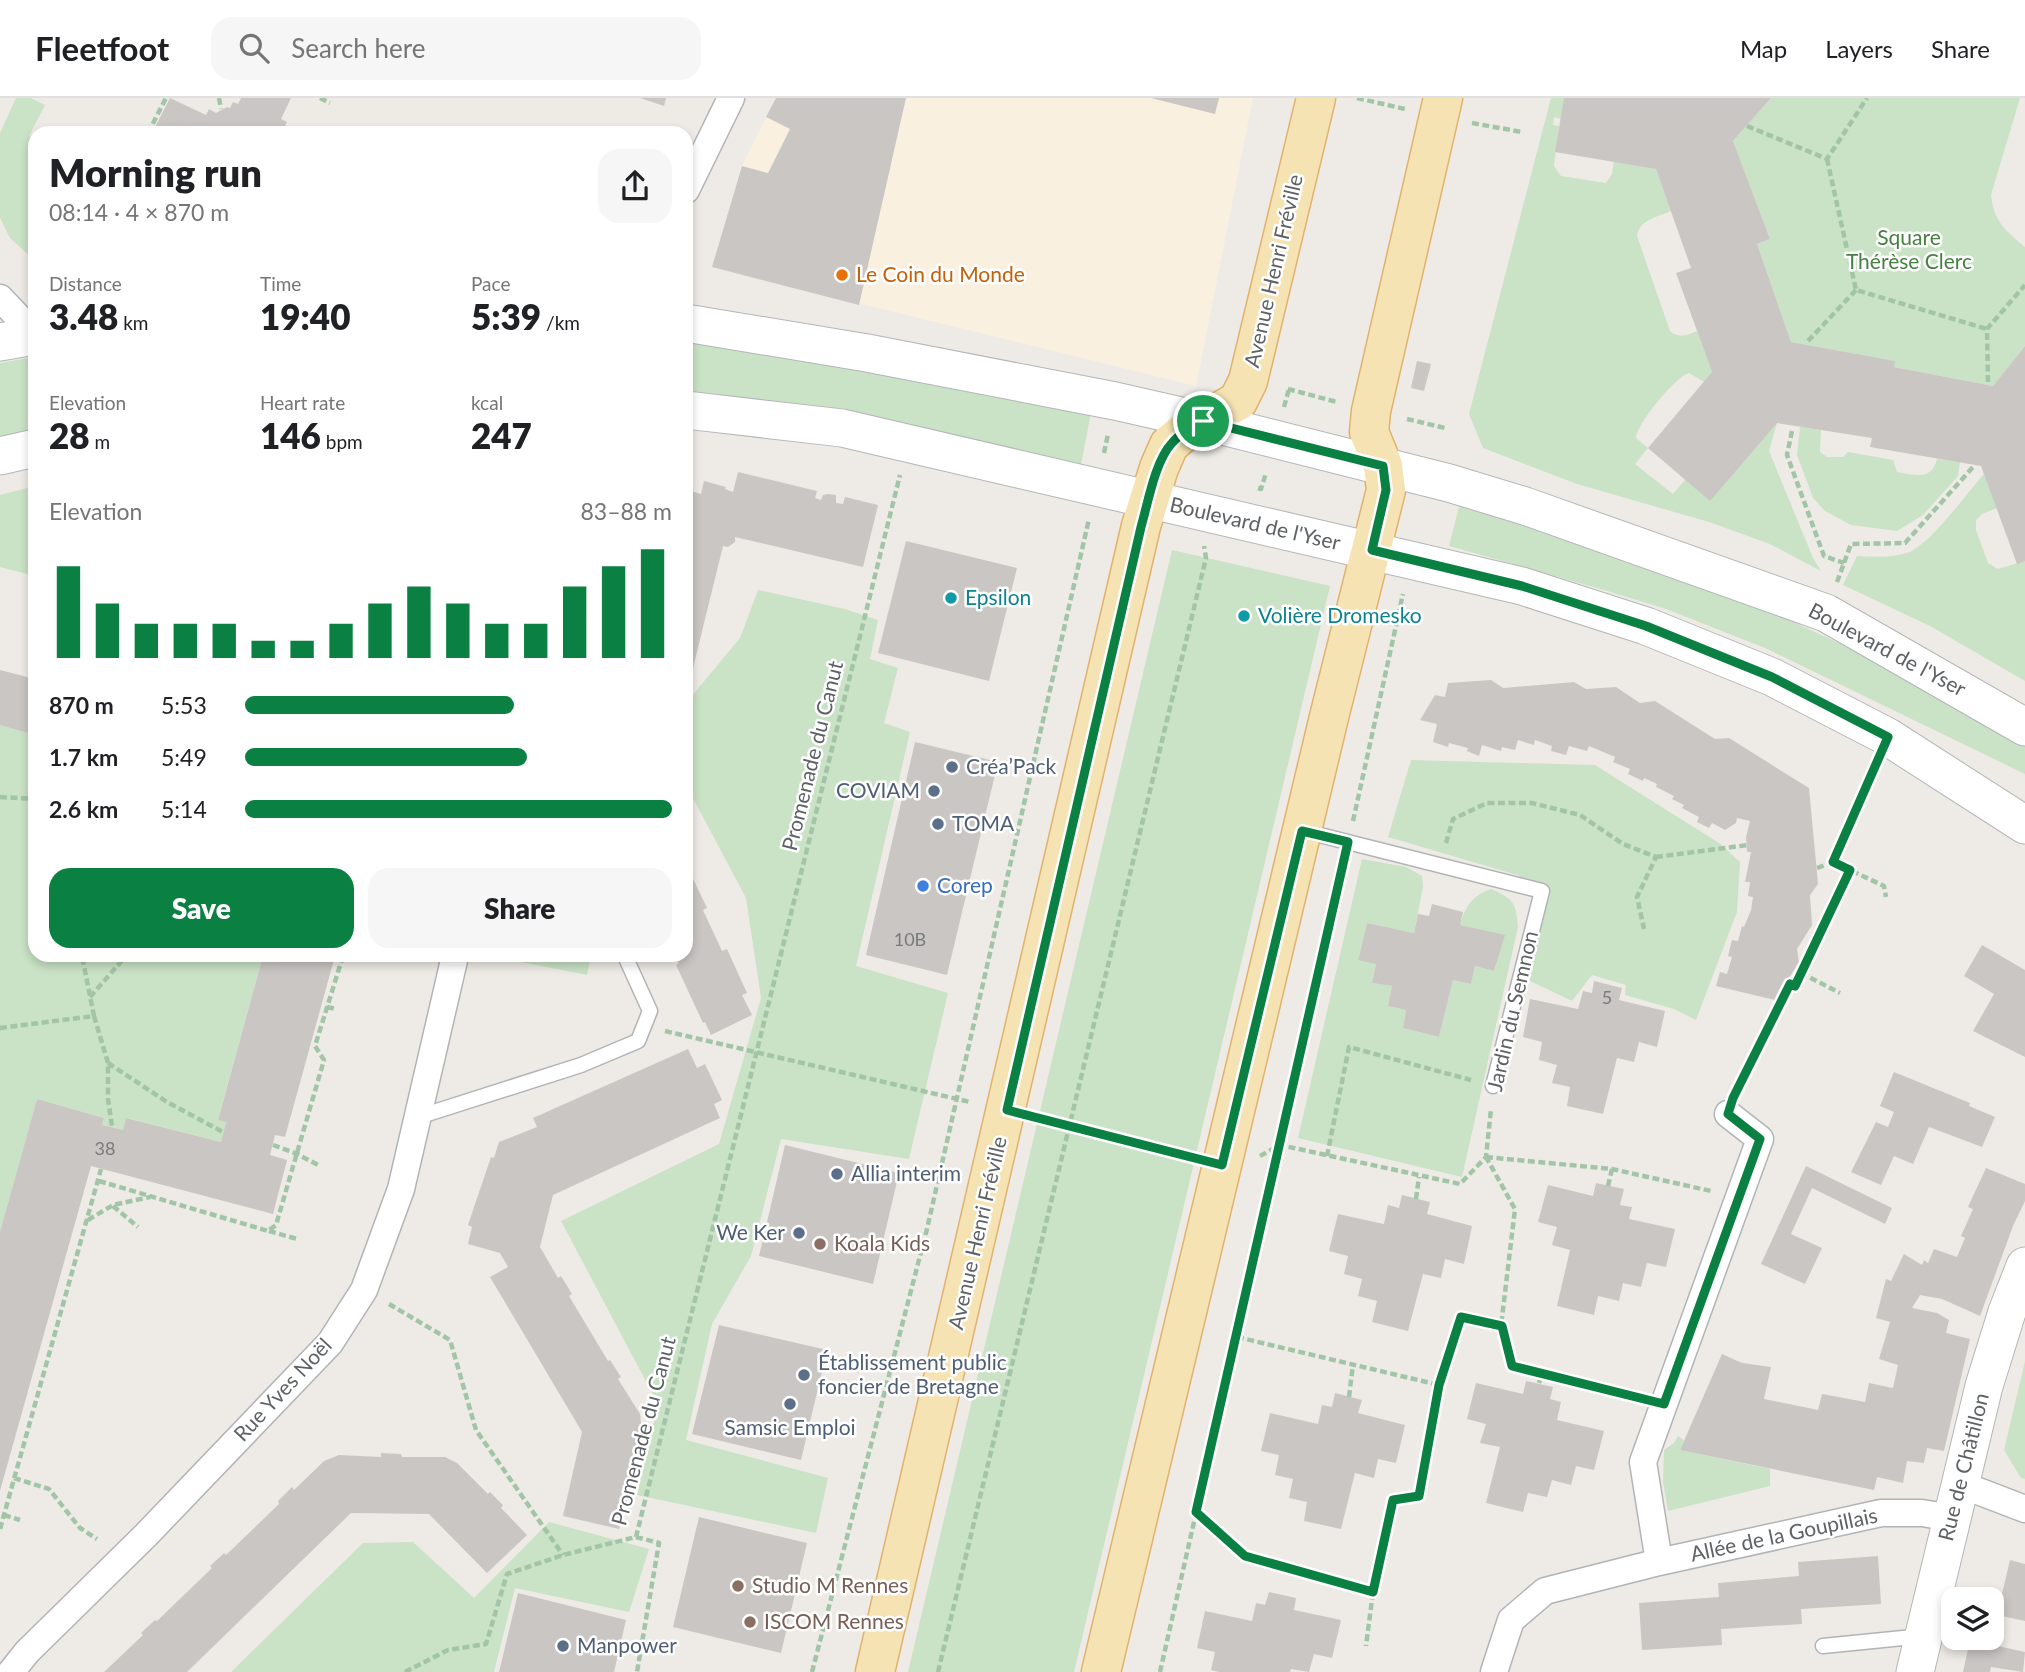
<!DOCTYPE html>
<meta charset="utf-8">
<style>
:root{--surface:#fff;--page:#f6f6f6;--text:#202124;--muted:#757577;--line:#e0e0e0;--accent:#0b8043}
body{margin:0;font-family:Lato,sans-serif;background:var(--page);color:var(--text);height:100vh;display:flex;flex-direction:column;font-size:26px;white-space:nowrap}
*{box-sizing:border-box;margin:0}
p{font-size:23px;color:var(--muted)}
.icon{flex:none;width:38px;height:38px;fill:none;stroke:currentColor;stroke-width:2;stroke-linecap:round;stroke-linejoin:round}
.map{position:relative;flex:1;overflow:hidden}
.details{position:absolute;left:28px;top:28px;width:665px;height:836px;display:flex;flex-direction:column;background:var(--surface);border-radius:21px;box-shadow:0 4px 10px #0003}
.details>*{flex:none}
.tools{position:absolute;left:1941px;top:1489px;display:grid;gap:14px}
.tools a{display:grid;place-items:center;width:63px;height:63px;border-radius:14px;background:var(--surface);box-shadow:0 4px 10px #0003;font-size:35px}
.pin{position:absolute;display:grid;place-items:center;width:60px;height:60px;color:#fff;margin:-30px;border:4px solid #fff;border-radius:50%;box-shadow:0 2px 7px #0007}
.round{display:grid;place-items:center;flex:none;width:74px;height:74px;border-radius:21px;background:var(--page)}
.head{display:flex;align-items:center;justify-content:space-between;height:119px;padding:0 21px}
h1{font-size:38px;font-weight:800;line-height:52px}
.figures{display:grid;grid-template-columns:repeat(3,1fr);gap:10px;height:119px;padding:7px 21px}
.figures div{display:grid;align-content:center}
.figures b{font-size:35px;font-weight:800}
.figures small{font-size:19px;font-weight:400}
.figures p{font-size:19px}
.chart{height:196px;padding:14px 21px}
.chart p{display:flex;justify-content:space-between}
.chart svg{width:100%;height:126px;margin-top:7px;stroke:var(--accent);stroke-width:6}
.primary-button{display:flex;gap:14px;margin-top:auto;padding:14px 21px}
.primary-button a{flex:1;height:80px;border-radius:21px;background:var(--accent);color:#fff;font-size:28px;font-weight:800;line-height:80px;text-align:center}
.primary-button a+a{background:var(--page);color:var(--text)}
ul{padding:0 21px;list-style:none;font-size:23px}
li{display:grid;grid-template-columns:112px 84px 1fr;align-items:center;height:52px}
li i{height:18px;border-radius:9px;background:var(--accent)}
header{display:flex;align-items:center;gap:42px;box-sizing:border-box;height:98px;padding:0 35px;background:var(--surface);border-bottom:2px solid var(--line)}
header strong{font-size:33px}
nav{display:flex;gap:38px;margin-inline-start:auto;font-size:24px}
.search{width:490px;height:63px;background:var(--page);display:flex;align-items:center;gap:18px;box-sizing:border-box;padding:0 24px;border-radius:21px;color:var(--muted);font-size:26px}
.map>svg:first-child{display:block}
.commercial{fill:#faf0e0}
.green{fill:#cae2c6}
.building{fill:#cac6c3}
.lines{fill:none;stroke-linecap:round;stroke-linejoin:round}
.lane-casing{stroke:#b1b4b7;stroke-width:17}
.street-casing{stroke:#b1b4b7;stroke-width:29}
.secondary-casing{stroke:#b3b6b9;stroke-width:39}
.primary-casing{stroke:#e0b26d;stroke-width:41}
.path{stroke:#a2c5a7;stroke-width:4.5;stroke-dasharray:7 3.5;stroke-linecap:butt}
.lane{stroke:#fff;stroke-width:14}
.street{stroke:#fff;stroke-width:26}
.secondary{stroke:#fff;stroke-width:37}
.primary{stroke:#f5e3b4;stroke-width:38}
.route-casing{stroke:#fff;stroke-width:14}
.route{stroke:#0b8043;stroke-width:9}
.food-dot{fill:#e8710a;stroke:#fff;stroke-width:2.5}
.culture-dot{fill:#0f9aa8;stroke:#fff;stroke-width:2.5}
.service-dot{fill:#5c6f8a;stroke:#fff;stroke-width:2.5}
.shop-dot{fill:#3f7fe0;stroke:#fff;stroke-width:2.5}
.education-dot{fill:#8d6e63;stroke:#fff;stroke-width:2.5}
.labels{text-anchor:middle;stroke-width:5;stroke-linejoin:round;paint-order:stroke}
.number-label{font-size:18px;fill:#797b7c}
.park-label{font-size:21px;fill:#468141;stroke:#fff}
.street-label{font-size:21px;fill:#5e6265;stroke:#fff}
.food-label{font-size:21px;fill:#c56008;stroke:#fff;text-anchor:start}
.culture-label{font-size:21px;fill:#0d838f;stroke:#fff;text-anchor:start}
.service-label{font-size:21px;fill:#4e5e75;stroke:#fff;text-anchor:start}
.shop-label{font-size:21px;fill:#366cbe;stroke:#fff;text-anchor:start}
.education-label{font-size:21px;fill:#785e54;stroke:#fff;text-anchor:start}
</style>
<header>
<strong>Fleetfoot</strong>
<div class="search"><svg class="icon" aria-label="search" viewBox="0 0 24 24"><circle cx="10" cy="10" r="6"/><path d="M15 15l6 6"/></svg>Search here</div>
<nav><a>Map</a><a>Layers</a><a>Share</a></nav>
</header>
<div class="map">
<svg width="2025" height="1574" viewBox="0 0 2025 1574">
<rect width="100%" height="100%" fill="#eeebe6"/>
<path class="commercial" d="M776 0H1253L1196 288 712 169 742 68Z"/>
<path class="green" d="M16 0H31L45 7 29 38 35 42V163L10 140 0 120V35Z
M1551 0H1564L1561 21 1554 19 1553 27 1559 28 1554 68 1561 78 1606 85 1612 76 1614 63 1656 71 1671 113C1657 119 1639 122 1637 138L1670 233C1679 241 1688 237 1697 233L1712 274 1704 284 1689 275C1675 279 1637 326 1636 340L1648 350 1635 366 1673 396 1685 382 1777 325 1769 353 1813 460 1821 473 1770 446 1709 424 1577 386 1483 350 1469 316Z
M1771 0H2020L1991 97C1994 124 2005 132 2025 149V248L1993 288 1894 269V263L1791 244 1757 146 1770 141 1733 43Z
M686 244 860 266 1092 309 1080 372 686 299Z
M35 259V338L0 346V265Z
M1800 329 1821 332 1820 354 1827 359H1843L1848 354 1893 362 1897 374C1915 377 1932 383 1937 361L1960 364 1958 378 1923 417 1897 433 1851 427 1825 413 1813 400 1797 357Z
M1984 376 1997 410 1982 416 1976 422V432L1988 465 1998 471 2025 463V583L1930 528 1843 487 1857 458C1873 459 1891 460 1907 455 1929 448 1967 395 1984 376Z
M35 388V478L0 469V397Z
M1460 405 1553 432 1776 516 1932 588 2025 642V676L1765 550 1666 511 1604 492 1449 448Z
M1172 452 1330 488 1074 1574H908Z
M758 492 845 511 878 522 870 561 898 570 884 625 910 634 856 868 948 895 909 1061 781 1041 751 1158 712 1226 686 1342 828 1380 816 1435 637 1397 658 1306 561 1123 719 1046 761 900 746 800 686 687V605L740 540Z
M0 627 35 637V858H263L218 1021 226 1024 221 1044 127 1020 123 1032 102 1027 104 1020 37 1001 0 1134Z
M1411 662 1595 667 1719 745 1740 764 1737 814 1696 922 1674 911 1625 897 1626 887 1592 877 1572 903 1528 882 1546 795 1517 777 1388 739Z
M1362 761 1406 769 1422 778 1423 789 1414 835 1367 825 1358 861 1376 866 1372 885 1392 888 1388 908 1406 912 1403 930 1439 939 1453 882 1471 886 1475 868 1494 873 1504 838 1460 827C1465 808 1473 797 1491 791 1514 801 1516 805 1518 829L1462 1079 1298 1040Z
M502 858H591L587 877 501 860Z
M2025 1263V1381L2021 1380 2004 1352Z
M1678 1338 1684 1342 1680 1352 1770 1371V1388L1668 1413 1663 1384 1664 1352 1674 1345Z
M549 1424 649 1451 629 1514 515 1490 494 1574H231L363 1445 413 1444 474 1500Z"/>
<path class="building" d="M170 0 206 17 209 11 216 15 227 9 230 10 233 4 238 6 241 0H291L281 21 287 24 282 35H152Z
M640 0H666L664 8Z
M776 0H906L859 207 712 169 742 68 768 75 790 31 766 19Z
M1151 0H1219L1215 16Z
M1564 0H1771L1733 43 1770 141 1757 146 1791 244 1895 263 1894 269 1993 288 2025 248V463L2017 466 1981 368 1870 349 1872 340 1777 325 1710 403 1648 350 1712 274 1676 175 1691 170 1656 71 1555 54Z
M1417 263 1431 266 1424 293 1411 290Z
M738 374 817 393 815 400 821 402 823 397 828 396 836 397V405L843 406 845 399 878 407 863 469 735 439V444L728 449 723 448 692 574 686 572 687 392 701 396 704 383 726 389 725 391 733 394Z
M906 443 1017 470 989 583 878 555Z
M0 572 35 581V637L0 627Z
M1491 582 1503 590 1574 584 1586 591 1616 589 1640 605 1655 603 1715 641 1729 640 1809 690 1818 786 1810 797 1812 827 1797 851 1799 864 1775 902 1716 888 1720 874 1727 876 1732 859 1728 858 1732 842 1738 843 1742 828 1744 829 1751 812 1753 799 1748 798 1750 784H1745L1751 754H1747L1746 739 1750 723 1737 720 1736 725 1725 732 1712 725 1709 730 1697 724 1699 719 1682 710 1684 707 1672 701 1674 698 1656 689 1657 686 1644 680 1643 683 1628 676 1630 671 1613 664 1615 659 1589 648 1587 653 1569 648 1566 657 1551 653 1552 648 1535 642 1534 647 1518 642 1515 652 1502 649 1501 653 1482 647 1479 658 1467 653 1468 650 1449 645 1448 649 1433 644 1437 626 1420 622 1435 597 1445 599 1448 585Z
M915 644 998 664 947 877 866 857Z
M686 766 707 810 703 812 722 853 727 851 747 895 742 897 752 917 711 937 705 924 703 925 676 867 679 865 675 858H686Z
M1432 806 1463 814 1460 827 1505 837 1494 873 1475 868 1471 886 1453 882 1439 939 1403 930 1406 912 1388 908 1392 888 1372 885 1376 866 1358 862 1367 825 1414 835 1418 816 1429 818Z
M1982 847 2025 872V959L1973 933 1994 896 1964 878Z
M263 858H335L285 1039 275 1037 270 1057 287 1062 273 1116 91 1068 0 1393V1134L37 1001 104 1020 102 1027 123 1032 126 1020 221 1044 226 1024 218 1022Z
M1594 883 1622 890 1619 902 1665 913 1657 949 1639 944 1634 964 1617 960 1603 1016 1567 1008 1570 989 1552 985 1557 967 1539 962 1542 944 1523 939 1530 901 1578 911 1583 893 1592 895Z
M688 951 697 970 705 966 722 1002 714 1006 720 1020 553 1097 540 1149 558 1180 561 1178 572 1196 569 1198 608 1263 610 1262 621 1279 618 1281 640 1316 642 1333 632 1375H635L619 1431 563 1418 582 1334 490 1179 508 1169 500 1155 468 1146 472 1129 468 1127 491 1059 494 1060 499 1044 537 1029 533 1020Z
M1894 974 1970 1005 1969 1008 1995 1019 1982 1049 1929 1029 1913 1066 1894 1058 1881 1087 1851 1074 1876 1024 1888 1029 1894 1014 1880 1008Z
M785 1047 899 1075 873 1186 759 1158Z
M1806 1068 1892 1110 1885 1126 1812 1090 1791 1136 1822 1150 1805 1186 1761 1166Z
M1986 1070 2025 1086V1103L2013 1128 1980 1218 1942 1201 1920 1197 1912 1210 1937 1215 1949 1222 1946 1235 1970 1241 1944 1353 1927 1350 1924 1365 1907 1363 1903 1385 1877 1379 1874 1392 1680 1352 1722 1256 1742 1265 1771 1269 1764 1301 1818 1312 1822 1296 1865 1304 1869 1285 1893 1290 1898 1267 1879 1261 1890 1224 1876 1220 1886 1181 1891 1183 1904 1156 1922 1167 1924 1162 1928 1165 1934 1151 1957 1159 1965 1140 1961 1138 1973 1111 1968 1109Z
M1596 1085 1624 1091 1620 1107 1632 1109 1629 1121 1675 1131 1666 1169 1647 1165 1641 1189 1623 1185 1619 1203 1598 1198 1594 1217 1557 1208 1570 1152 1552 1147 1557 1129 1538 1124 1548 1087 1593 1098Z
M1402 1097 1430 1104 1427 1116 1472 1128 1464 1166 1445 1161 1441 1180 1423 1176 1408 1233 1372 1224 1377 1203 1358 1198 1362 1181 1344 1176 1348 1158 1329 1153 1338 1116 1384 1126 1388 1107 1399 1110Z
M719 1227 827 1252 801 1362 692 1336Z
M1526 1283 1553 1289 1550 1301 1561 1304 1557 1322 1604 1333 1594 1372 1576 1368 1571 1387 1552 1382 1547 1399 1528 1395 1523 1414 1486 1405 1500 1349 1480 1345 1486 1326 1467 1321 1476 1285 1523 1296Z
M1335 1295 1362 1302 1358 1315 1405 1327 1396 1365 1378 1361 1374 1380 1355 1375 1341 1431 1304 1423 1307 1404 1289 1400 1293 1381 1275 1377 1279 1357 1261 1353 1270 1315 1318 1326 1322 1307 1332 1309Z
M381 1355 401 1356 402 1359H445L457 1365 488 1396 490 1394 503 1407 501 1410 527 1437 487 1475 429 1416 351 1415 187 1574H104L143 1537 141 1535 155 1522 157 1523 212 1470 210 1468 224 1455 226 1457 279 1406 278 1403 292 1389 294 1392 324 1363 339 1357 381 1359Z
M699 1419 807 1445 781 1555 673 1529Z
M1878 1458 1881 1506 1801 1511 1802 1526 1721 1531 1722 1547 1642 1552 1639 1505 1719 1499 1718 1485 1799 1478 1798 1464Z
M2010 1462 2025 1466V1523L1997 1517Z
M1269 1494 1296 1500 1294 1512 1341 1522 1332 1560 1314 1556 1309 1574 1291 1571 1290 1574H1219L1211 1572 1215 1554 1197 1550 1205 1513 1252 1523 1256 1505 1265 1507Z
M518 1495 626 1522 614 1574H499Z
M1970 1542 2025 1554 2023 1574 1991 1569 1990 1574H1963Z"/>
<g class="lines">
<defs>
<path id="lane" d="M1304 733 1542 793 1493 988
M418 1019 581 967 638 943 650 913 625 858
M1823 1548 1923 1538"/>
<path id="street" d="M686 92 731 0
M0 200 19 220 35 232
M1960 1389 1978 1393 2025 1411
M1659 1464 1643 1364 1760 1041 1728 1016
M11 1574 27 1554 146 1437 330 1245 364 1192 401 1091 455 858
M1494 1574 1511 1522 1545 1493 1659 1464 1881 1415H1922L1952 1420"/>
<path id="secondary" d="M686 225 867 255 1115 303 1203 323 1449 385 1525 408 1826 515 2025 629
M0 244 35 238
M686 312 842 330 1522 488 1646 528 1772 579 1888 639 2025 727
M0 358 35 350
M1915 1574 1984 1288 2007 1214 2025 1168"/>
<path id="primary" d="M875 1574 1141 428 1159 370 1169 347 1184 334 1238 303 1248 283 1316 0
M1101 1574 1329 619 1386 392 1383 368 1369 334 1371 313 1443 0"/>
</defs>
<use href="#lane" class="lane-casing"/>
<use href="#street" class="street-casing"/>
<use href="#secondary" class="secondary-casing"/>
<use href="#primary" class="primary-casing"/>
<path class="path" d="M219 0 221 11
M320 0 330 5
M1357 0 1405 11
M1472 25 1522 34
M1747 28 1827 61 1867 0
M148 35 166 0
M1827 61 1856 192 1987 231
M1808 243 1856 192
M1988 284 1987 231 2025 187
M1288 291 1337 304
M1284 309 1289 291
M1407 321 1445 330
M1792 333 1787 357 1824 458 1844 465
M1104 355 1108 336
M1258 390 1261 391 1266 375
M1837 484 1851 446 1905 445 1973 369
M0 699 35 701
M1353 723 1403 496
M1446 745 1453 721 1487 705H1532L1580 717 1623 746 1656 759 1637 799 1644 831
M1656 759 1748 747
M1833 764 1884 788 1886 799
M1817 770 1833 764 1873 672
M1801 875 1840 895
M1786 884 1795 888 1850 772
M90 899 126 858
M327 909 336 911
M94 918 108 965V1001L112 1028
M0 930 94 918 82 858
M665 933 970 1004
M108 965 167 1004 223 1034
M1739 989 1790 886
M1040 1021 1187 1060
M273 1047 297 1056 318 1067
M1260 1058 1280 1047 1460 1086 1486 1059 1491 1011
M1327 1058 1349 949 1471 982
M1486 1059 1612 1071 1711 1093
M99 1083 268 1133 276 1127 324 962 315 948 343 858
M1608 1088 1612 1071
M1416 1101 1419 1079
M113 1108 138 1129
M88 1122 113 1107 150 1099
M269 1133 297 1141
M389 1206 450 1242 476 1332 563 1457
M1501 1228 1512 1268 1635 1298
M1237 1239 1439 1287 1419 1398 1393 1402 1373 1494
M1539 1285 1542 1275
M1439 1287 1461 1219 1501 1228 1515 1111 1486 1059
M1349 1299 1353 1266
M14 1380 49 1391 80 1430 97 1441
M1196 1414 1245 1458 1373 1494 1366 1548
M4 1417 20 1422
M0 1431 101 1071
M636 1439 659 1445 637 1574
M405 1574 448 1552 486 1546 507 1476 563 1457 636 1439 900 377
M812 1574 927 1131 1089 421
M938 1574 1206 460 1204 448
M1160 1574 1343 766"/>
<use href="#lane" class="lane"/>
<use href="#street" class="street"/>
<use href="#secondary" class="secondary"/>
<use href="#primary" class="primary"/>
</g>
<g class="lines">
<defs>
<path id="route" d="M1203 323 1383 368 1386 392 1372 452 1522 488 1646 528 1772 579 1888 639 1833 764 1850 772 1795 888 1790 886 1733 1000 1728 1016 1760 1041 1664 1306 1512 1268 1502 1228 1461 1219 1439 1287 1419 1398 1393 1402 1373 1494 1245 1458 1196 1414 1348 744 1302 733 1222 1067 1007 1012 1141 429C1148 405 1155 363 1172 345 1180 335 1192 329 1203 323Z"/>
</defs>
<use href="#route" class="route-casing"/>
<use href="#route" class="route"/>
</g>
<circle class="food-dot" cx="842" cy="177" r="7"/>
<g class="culture-dot">
<circle cx="951" cy="500" r="7"/>
<circle cx="1244" cy="518" r="7"/>
</g>
<g class="service-dot">
<circle cx="952" cy="669" r="7"/>
<circle cx="934" cy="693" r="7"/>
<circle cx="938" cy="726" r="7"/>
<circle cx="837" cy="1076" r="7"/>
<circle cx="799" cy="1135" r="7"/>
<circle cx="804" cy="1277" r="7"/>
<circle cx="790" cy="1306" r="7"/>
<circle cx="563" cy="1548" r="7"/>
</g>
<circle class="shop-dot" cx="923" cy="788" r="7"/>
<g class="education-dot">
<circle cx="820" cy="1146" r="7"/>
<circle cx="738" cy="1488" r="7"/>
<circle cx="750" cy="1524" r="7"/>
</g>
<g class="labels">
<g class="number-label">
<text x="910" y="848">10B</text>
<text x="1607" y="906">5</text>
<text x="105" y="1057">38</text>
</g>
<g class="park-label">
<text x="1909" y="147">Square<tspan x="1909" dy="24">Thérèse Clerc</tspan></text>
</g>
<g class="street-label">
<text transform="translate(1274 173) rotate(-77)" y="7">Avenue Henri Fréville</text>
<text transform="translate(1255 426) rotate(13)" y="7">Boulevard de l'Yser</text>
<text transform="translate(1887 552) rotate(28)" y="7">Boulevard de l'Yser</text>
<text transform="translate(813 658) rotate(-76)" y="7">Promenade du Canut</text>
<text transform="translate(1513 913) rotate(-77)" y="7">Jardin du Semnon</text>
<text transform="translate(978 1135) rotate(-77)" y="7">Avenue Henri Fréville</text>
<text transform="translate(283 1292) rotate(-47)" y="7">Rue Yves Noël</text>
<text transform="translate(644 1333) rotate(-75)" y="7">Promenade du Canut</text>
<text transform="translate(1964 1369) rotate(-76)" y="7">Rue de Châtillon</text>
<text transform="translate(1784 1437) rotate(-12)" y="7">Allée de la Goupillais</text>
</g>
<g class="food-label">
<text x="856" y="184">Le Coin du Monde</text>
</g>
<g class="culture-label">
<text x="965" y="507">Epsilon</text>
<text x="1258" y="525">Volière Dromesko</text>
</g>
<g class="service-label">
<text x="966" y="676">Créa’Pack</text>
<text x="920" y="700" text-anchor="end">COVIAM</text>
<text x="952" y="733">TOMA</text>
<text x="851" y="1083">Allia interim</text>
<text x="785" y="1142" text-anchor="end">We Ker</text>
<text x="818" y="1272">Établissement public<tspan x="818" dy="24">foncier de Bretagne</tspan></text>
<text x="790" y="1337" text-anchor="middle">Samsic Emploi</text>
<text x="577" y="1555">Manpower</text>
</g>
<g class="shop-label">
<text x="937" y="795">Corep</text>
</g>
<g class="education-label">
<text x="834" y="1153">Koala Kids</text>
<text x="752" y="1495">Studio M Rennes</text>
<text x="764" y="1531">ISCOM Rennes</text>
</g>
</g>
</svg>
<div class="tools">
<a><svg class="icon" aria-label="layers" viewBox="0 0 24 24"><path d="M12 4l9 5-9 5-9-5zM3 14l9 5 9-5"/></svg></a>
</div>
<div class="pin" style="left:1203px;top:323px;background:#1e9e55"><svg class="icon" aria-label="arrive" viewBox="0 0 24 24"><path d="M6 21V4h12l-3 4 3 4H6"/></svg></div>
<section class="details">
<div class="head"><div><h1>Morning run</h1><p>08:14 · 4 × 870 m</p></div><a class="round"><svg class="icon" aria-label="share" viewBox="0 0 24 24"><path d="M12 15V3M7 8l5-5 5 5M5 13v7h14v-7"/></svg></a></div>
<div class="figures">
<div><p>Distance</p><b>3.48<small> km</small></b></div>
<div><p>Time</p><b>19:40</b></div>
<div><p>Pace</p><b>5:39<small> /km</small></b></div>
</div>
<div class="figures">
<div><p>Elevation</p><b>28<small> m</small></b></div>
<div><p>Heart rate</p><b>146<small> bpm</small></b></div>
<div><p>kcal</p><b>247</b></div>
</div>
<div class="chart"><p><span>Elevation</span>83–88 m</p>
<svg viewBox="0 0 160 44" preserveAspectRatio="none"><path d="M5 44V12M15 44V25M25 44V32M35 44V32M45 44V32M55 44V38M65 44V38M75 44V32M85 44V25M95 44V19M105 44V25M115 44V32M125 44V32M135 44V19M145 44V12M155 44V6"/></svg>
</div>
<ul>
<li><b>870 m</b>5:53<i style="width:63%"></i></li>
<li><b>1.7 km</b>5:49<i style="width:66%"></i></li>
<li><b>2.6 km</b>5:14<i style="width:100%"></i></li>
</ul>
<div class="primary-button"><a>Save</a><a>Share</a></div>
</section>
</div>
